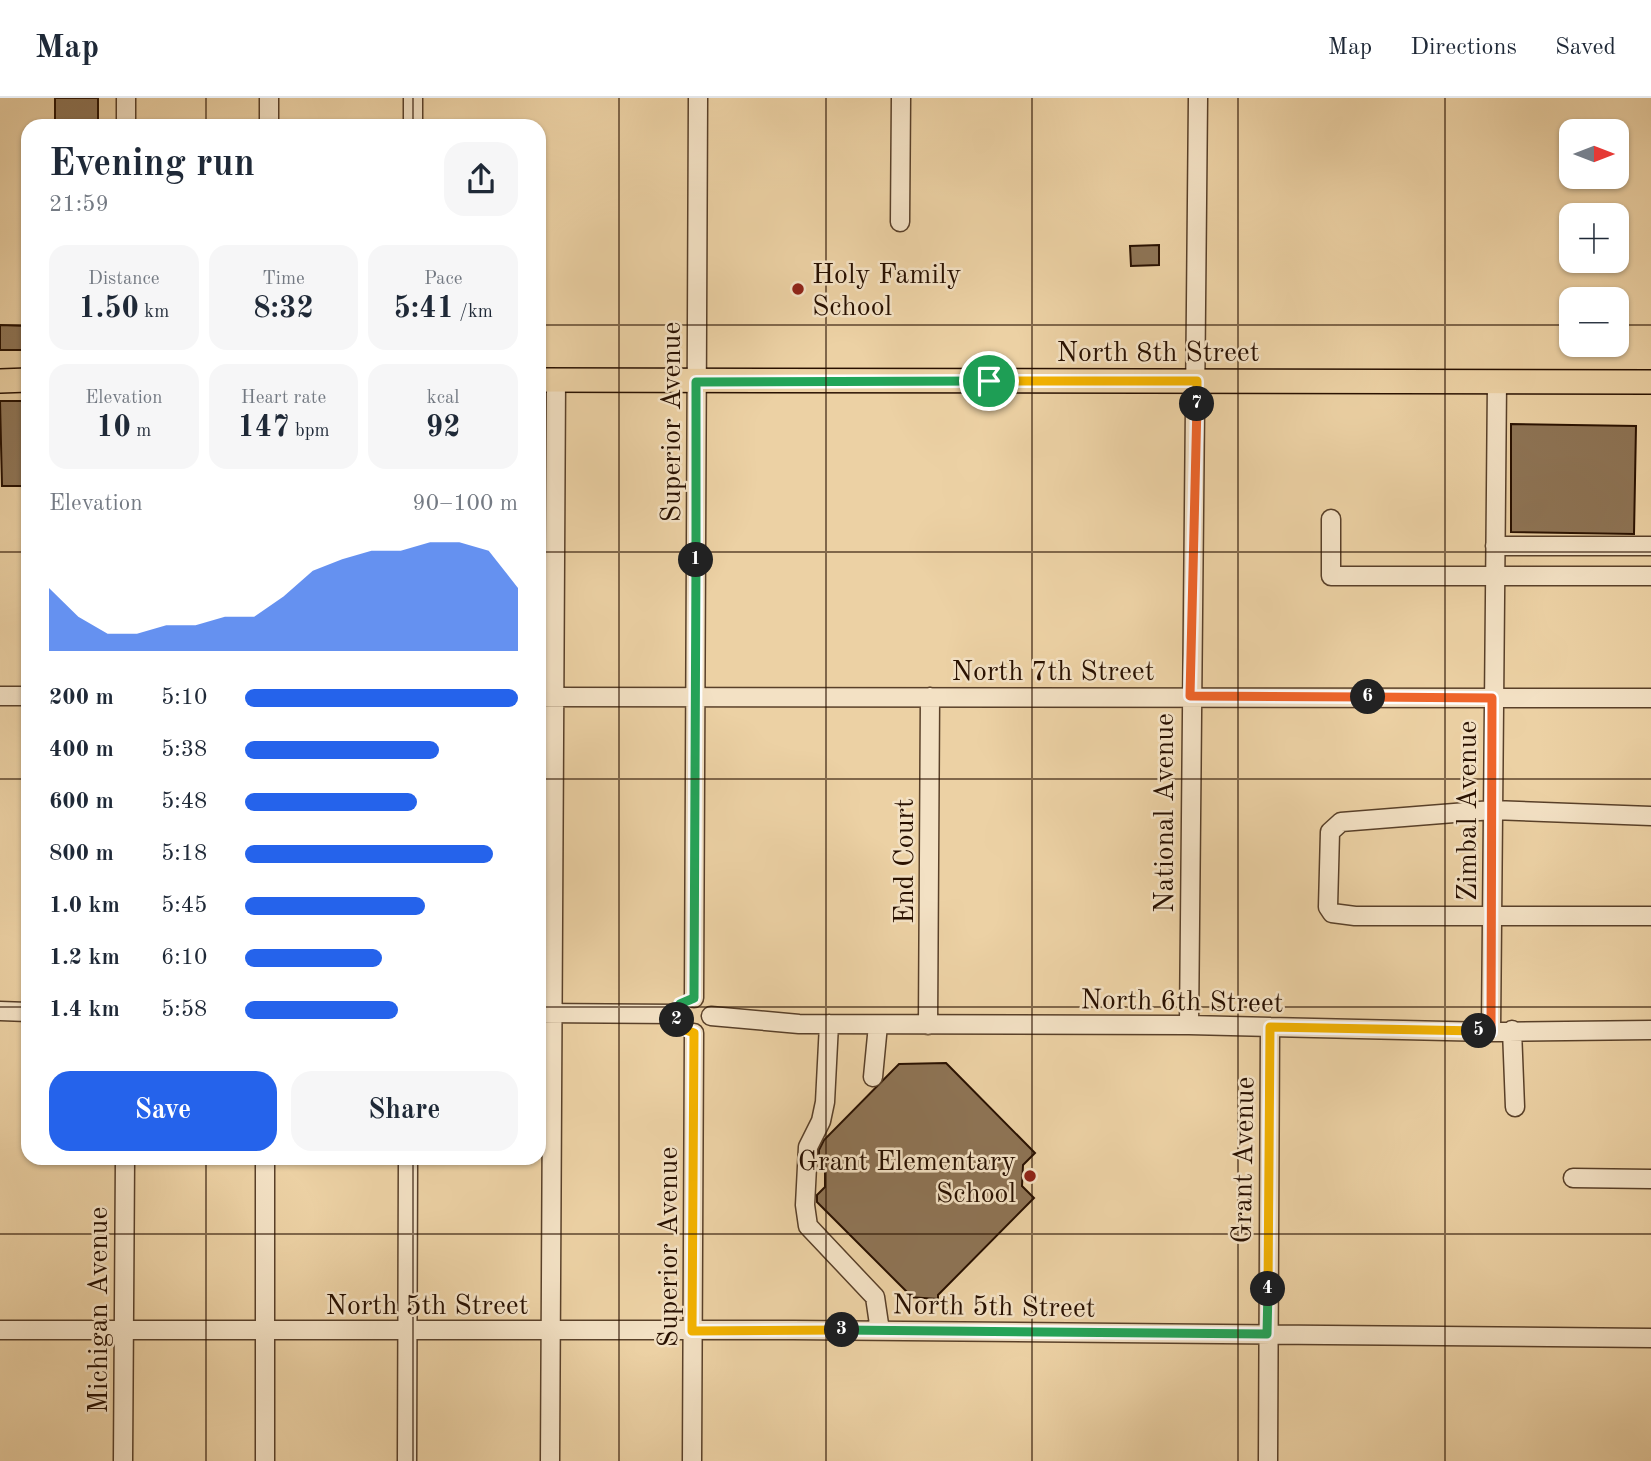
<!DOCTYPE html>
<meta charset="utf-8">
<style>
:root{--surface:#fff;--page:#f6f6f7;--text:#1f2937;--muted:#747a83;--line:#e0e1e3;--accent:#2563eb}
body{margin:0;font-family:"Old Standard TT",serif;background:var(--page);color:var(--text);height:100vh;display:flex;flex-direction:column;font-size:26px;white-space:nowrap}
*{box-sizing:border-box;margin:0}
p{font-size:23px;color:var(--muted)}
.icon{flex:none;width:38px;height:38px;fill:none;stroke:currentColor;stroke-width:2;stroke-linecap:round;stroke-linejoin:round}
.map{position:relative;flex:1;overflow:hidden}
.details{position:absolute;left:21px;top:21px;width:525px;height:1046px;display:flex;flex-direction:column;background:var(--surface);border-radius:21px;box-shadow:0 2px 5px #0004}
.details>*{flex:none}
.needle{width:46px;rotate:90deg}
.tools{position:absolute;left:1559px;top:21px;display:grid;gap:14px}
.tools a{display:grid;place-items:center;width:70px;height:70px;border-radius:14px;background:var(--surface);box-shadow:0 2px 5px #0004;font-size:35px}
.pin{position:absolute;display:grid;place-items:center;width:60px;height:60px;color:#fff;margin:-30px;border:4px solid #fff;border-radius:50%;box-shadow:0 2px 7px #0007}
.km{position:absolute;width:35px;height:35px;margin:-18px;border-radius:50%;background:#222;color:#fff;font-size:19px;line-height:35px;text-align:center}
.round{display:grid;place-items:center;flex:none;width:74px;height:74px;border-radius:21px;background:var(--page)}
.overview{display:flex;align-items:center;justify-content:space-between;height:119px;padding:0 28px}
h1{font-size:38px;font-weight:800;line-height:52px}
.metrics{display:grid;grid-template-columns:repeat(3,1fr);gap:10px;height:119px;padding:7px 28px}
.metrics div{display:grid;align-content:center;border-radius:18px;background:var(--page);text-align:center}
.metrics b{font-size:30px;font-weight:800}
.metrics small{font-size:19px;font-weight:400}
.metrics p{font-size:19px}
.chart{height:196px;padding:14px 28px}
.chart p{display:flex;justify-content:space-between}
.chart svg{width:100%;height:126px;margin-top:7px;fill:var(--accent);opacity:.7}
.cta{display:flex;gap:14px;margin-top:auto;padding:14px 28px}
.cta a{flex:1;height:80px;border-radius:21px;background:var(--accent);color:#fff;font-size:28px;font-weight:800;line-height:80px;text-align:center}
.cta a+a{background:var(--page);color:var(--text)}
ul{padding:0 28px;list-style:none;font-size:23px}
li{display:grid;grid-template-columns:112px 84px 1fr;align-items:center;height:52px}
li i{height:18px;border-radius:9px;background:var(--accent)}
header{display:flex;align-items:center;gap:42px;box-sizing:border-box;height:98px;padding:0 35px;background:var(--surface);border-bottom:2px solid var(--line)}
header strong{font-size:33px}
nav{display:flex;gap:38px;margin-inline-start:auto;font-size:24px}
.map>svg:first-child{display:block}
.building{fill:#8e7455;stroke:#281000;stroke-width:2}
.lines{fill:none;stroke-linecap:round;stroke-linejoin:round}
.minor-casing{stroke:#594029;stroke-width:21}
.major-casing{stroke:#281000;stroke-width:26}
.minor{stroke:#f3e1c4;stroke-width:18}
.major{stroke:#ecd1a4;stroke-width:23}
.split-1-casing{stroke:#fff;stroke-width:14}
.split-2-casing{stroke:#fff;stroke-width:14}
.split-3-casing{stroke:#fff;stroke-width:14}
.split-4-casing{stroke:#fff;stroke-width:14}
.split-5-casing{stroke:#fff;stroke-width:14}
.split-6-casing{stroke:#fff;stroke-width:14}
.split-7-casing{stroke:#fff;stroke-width:14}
.split-8-casing{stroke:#fff;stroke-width:14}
.split-1{stroke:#22a559;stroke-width:9}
.split-2{stroke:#22a559;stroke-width:9}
.split-3{stroke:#f5b400;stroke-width:9}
.split-4{stroke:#22a559;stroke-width:9}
.split-5{stroke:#f5b400;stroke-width:9}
.split-6{stroke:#f0652b;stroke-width:9}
.split-7{stroke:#f0652b;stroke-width:9}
.split-8{stroke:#f5b400;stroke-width:9}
.grid{fill:none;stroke:#281000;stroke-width:2;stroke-opacity:0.55}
.poi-dot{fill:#8f2418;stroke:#f3e1c4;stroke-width:2.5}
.labels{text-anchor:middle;stroke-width:5;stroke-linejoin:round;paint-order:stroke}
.poi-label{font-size:28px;fill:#281000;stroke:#f3e1c4;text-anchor:start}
.street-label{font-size:28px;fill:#281000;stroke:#f3e1c4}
</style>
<header>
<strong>Map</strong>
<nav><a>Map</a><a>Directions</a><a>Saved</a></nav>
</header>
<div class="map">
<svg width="1651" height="1363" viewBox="0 0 1651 1363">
<rect width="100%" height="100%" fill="#ecd1a4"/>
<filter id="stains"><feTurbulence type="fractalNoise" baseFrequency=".00286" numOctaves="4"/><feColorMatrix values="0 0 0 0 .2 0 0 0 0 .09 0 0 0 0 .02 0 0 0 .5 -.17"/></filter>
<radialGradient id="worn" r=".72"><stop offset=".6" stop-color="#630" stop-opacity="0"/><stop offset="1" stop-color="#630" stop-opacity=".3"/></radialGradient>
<path class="building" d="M55 0H98V28H55Z
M1159 147V167L1131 168 1130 148Z
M0 227 28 228V252H0Z
M0 303H28V388H2Z
M1511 326 1636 328 1634 436 1511 434Z
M946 965 1035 1055 1023 1067 1022 1088 1034 1100 938 1197V1201L908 1199V1195L817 1104V1097L825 1089V1065L819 1059V1052L824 1042 899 966Z"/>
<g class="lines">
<defs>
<path id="minor" d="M126 28V0
M269 28V0
M413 28V0
M900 124 901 0
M1331 421V478H1651
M1495 448H1651
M0 598H28
M539 599 1651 600
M1651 718 1492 712 1341 724 1330 734 1328 809 1332 815 1355 818H1651
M694 900 698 0
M0 913 28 914
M539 915 676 916
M711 918 799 926 1189 927 1491 934 1651 932
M829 926 825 1004 821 1023 808 1049 805 1107 808 1128 875 1199 880 1233
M928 927 930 599
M1189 927 1198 0
M1491 932 1497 284
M1512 932 1515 1009
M873 979 878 927
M1573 1080 1651 1081
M0 1232H793L1651 1240
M123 1363 125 1060
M265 1363V1060
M407 1363 408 1060
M550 1363 556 281
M692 1363 694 935
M1268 1363 1270 929"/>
<path id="major" d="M539 282 1651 284
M0 283 28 282"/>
</defs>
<use href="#minor" class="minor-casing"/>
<use href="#major" class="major-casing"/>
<use href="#minor" class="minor"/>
<use href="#major" class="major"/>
</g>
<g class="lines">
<defs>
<path id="split-1" d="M696 462V284L989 283"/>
<path id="split-2" d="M677 922 680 906 694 900 696 462"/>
<path id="split-3" d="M677 922 683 931 694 935 692 1233 842 1232"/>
<path id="split-4" d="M842 1232 1267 1236 1268 1191"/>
<path id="split-5" d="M1268 1191 1270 929 1479 933"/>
<path id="split-6" d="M1368 599 1492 600 1491 934 1479 933"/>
<path id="split-7" d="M1197 306 1190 598 1368 599"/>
<path id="split-8" d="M989 283H1197V306"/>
</defs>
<use href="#split-1" class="split-1-casing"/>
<use href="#split-2" class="split-2-casing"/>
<use href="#split-3" class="split-3-casing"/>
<use href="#split-4" class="split-4-casing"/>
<use href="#split-5" class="split-5-casing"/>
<use href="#split-6" class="split-6-casing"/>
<use href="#split-7" class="split-7-casing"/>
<use href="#split-8" class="split-8-casing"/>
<use href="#split-1" class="split-1"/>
<use href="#split-2" class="split-2"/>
<use href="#split-3" class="split-3"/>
<use href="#split-4" class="split-4"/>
<use href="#split-5" class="split-5"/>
<use href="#split-6" class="split-6"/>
<use href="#split-7" class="split-7"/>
<use href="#split-8" class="split-8"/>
</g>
<path class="grid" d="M206 0V28M413 0V28M619 0V1363M826 0V1363M1032 0V1363M1238 0V1363M1445 0V1363M0 227H28M539 227H1572M1617 227H1651M0 454H28M539 454H1651M0 681H28M539 681H1651M0 909H28M539 909H1651M206 1060V1363M413 1060V1363M0 1136H1651"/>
<g class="poi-dot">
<circle cx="798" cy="191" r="7"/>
<circle cx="1030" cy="1078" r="7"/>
</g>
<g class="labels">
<g class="poi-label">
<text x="812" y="185">Holy Family<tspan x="812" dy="32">School</tspan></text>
<text x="1016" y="1072" text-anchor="end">Grant Elementary<tspan x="1016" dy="32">School</tspan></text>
</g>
<g class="street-label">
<text x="1158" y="263">North 8th Street</text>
<text transform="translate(670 324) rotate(-90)" y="10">Superior Avenue</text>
<text x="1053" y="582">North 7th Street</text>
<text transform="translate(1466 713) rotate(-90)" y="10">Zimbal Avenue</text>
<text transform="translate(1163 715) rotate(-90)" y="10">National Avenue</text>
<text transform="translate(903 763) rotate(-90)" y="10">End Court</text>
<text transform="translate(1182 902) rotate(1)" y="10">North 6th Street</text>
<text transform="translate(1242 1062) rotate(-89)" y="10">Grant Avenue</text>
<text transform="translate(667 1149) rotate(-90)" y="10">Superior Avenue</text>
<text x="427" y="1216">North 5th Street</text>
<text transform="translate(994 1207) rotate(1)" y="10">North 5th Street</text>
<text transform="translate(97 1212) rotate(-90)" y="10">Michigan Avenue</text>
</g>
</g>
<rect width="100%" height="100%" filter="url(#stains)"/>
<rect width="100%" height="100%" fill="url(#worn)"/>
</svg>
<div class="tools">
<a><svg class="needle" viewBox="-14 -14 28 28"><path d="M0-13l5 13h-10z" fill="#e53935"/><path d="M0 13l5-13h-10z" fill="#747a83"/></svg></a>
<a>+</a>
<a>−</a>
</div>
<div class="pin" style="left:989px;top:283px;background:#1e9e55"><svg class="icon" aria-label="arrive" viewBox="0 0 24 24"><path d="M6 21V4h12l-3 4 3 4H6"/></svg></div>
<b class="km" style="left:696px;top:462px">1</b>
<b class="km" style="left:677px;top:922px">2</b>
<b class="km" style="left:842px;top:1232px">3</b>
<b class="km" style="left:1268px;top:1191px">4</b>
<b class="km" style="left:1479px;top:933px">5</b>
<b class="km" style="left:1368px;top:599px">6</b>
<b class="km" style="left:1197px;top:306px">7</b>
<section class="details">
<div class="overview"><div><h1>Evening run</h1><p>21:59</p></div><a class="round"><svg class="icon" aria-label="share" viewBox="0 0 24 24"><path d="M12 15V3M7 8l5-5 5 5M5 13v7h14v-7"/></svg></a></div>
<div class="metrics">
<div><p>Distance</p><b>1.50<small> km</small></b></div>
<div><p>Time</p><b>8:32</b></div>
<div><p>Pace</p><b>5:41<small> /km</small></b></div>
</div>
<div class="metrics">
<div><p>Elevation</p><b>10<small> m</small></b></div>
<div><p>Heart rate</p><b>147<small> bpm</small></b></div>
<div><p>kcal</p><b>92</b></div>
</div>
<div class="chart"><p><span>Elevation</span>90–100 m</p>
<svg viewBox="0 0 160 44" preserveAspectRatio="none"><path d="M0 44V22L10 32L20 38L30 38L40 35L50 35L60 32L70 32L80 25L90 16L100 12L110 9L120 9L130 6L140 6L150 9L160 22V44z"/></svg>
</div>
<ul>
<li><b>200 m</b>5:10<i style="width:100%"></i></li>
<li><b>400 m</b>5:38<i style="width:71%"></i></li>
<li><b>600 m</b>5:48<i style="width:63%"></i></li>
<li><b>800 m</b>5:18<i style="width:91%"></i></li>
<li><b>1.0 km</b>5:45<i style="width:66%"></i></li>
<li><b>1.2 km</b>6:10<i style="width:50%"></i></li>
<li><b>1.4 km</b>5:58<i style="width:56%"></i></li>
</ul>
<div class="cta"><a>Save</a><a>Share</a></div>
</section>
</div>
